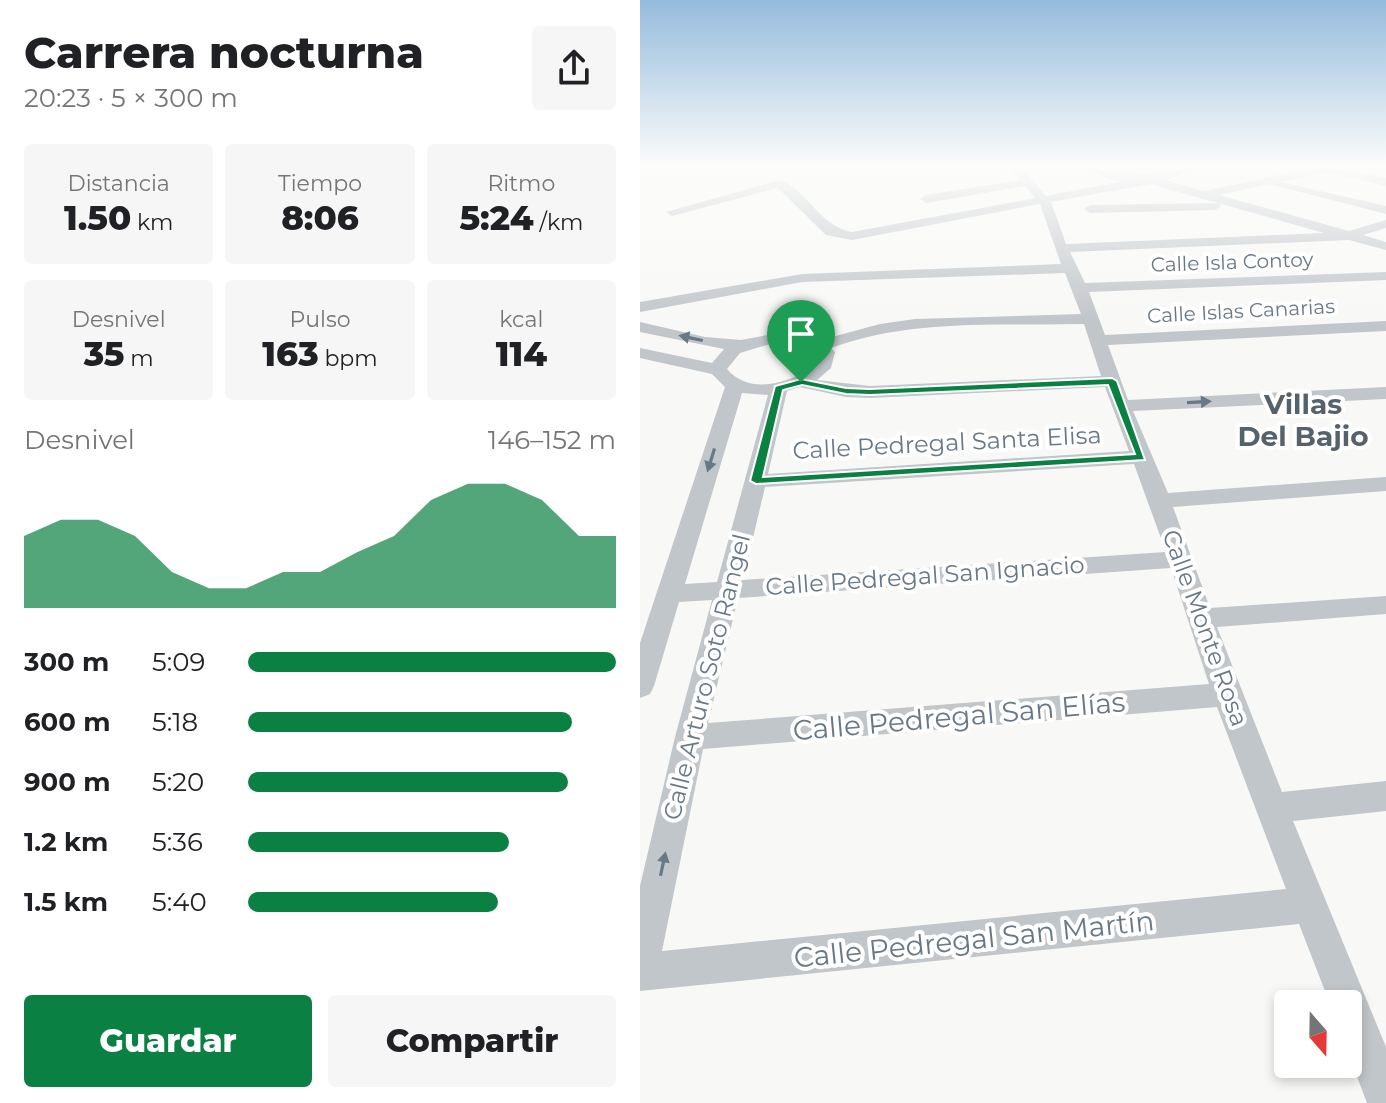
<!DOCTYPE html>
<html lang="es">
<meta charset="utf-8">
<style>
:root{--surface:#fff;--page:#f6f6f6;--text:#202124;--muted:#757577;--accent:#0b8043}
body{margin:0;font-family:Montserrat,sans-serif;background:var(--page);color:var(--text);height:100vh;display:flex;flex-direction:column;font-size:30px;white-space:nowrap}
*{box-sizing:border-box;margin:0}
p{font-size:26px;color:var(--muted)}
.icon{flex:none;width:44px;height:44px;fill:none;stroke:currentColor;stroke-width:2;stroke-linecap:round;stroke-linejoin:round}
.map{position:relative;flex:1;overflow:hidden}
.details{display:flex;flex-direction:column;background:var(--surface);width:640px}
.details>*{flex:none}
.needle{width:52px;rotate:160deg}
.fabs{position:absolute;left:634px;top:990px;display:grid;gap:16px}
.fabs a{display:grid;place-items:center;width:88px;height:88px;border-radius:8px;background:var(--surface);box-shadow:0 4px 12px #0003;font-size:40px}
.pin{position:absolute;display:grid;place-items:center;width:68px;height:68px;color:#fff;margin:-82px -34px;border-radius:50% 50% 50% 0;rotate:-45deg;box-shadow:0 0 8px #0007}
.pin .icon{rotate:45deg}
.round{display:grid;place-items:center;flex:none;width:84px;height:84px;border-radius:8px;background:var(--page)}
.headline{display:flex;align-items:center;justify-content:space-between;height:136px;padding:0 24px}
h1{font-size:44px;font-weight:800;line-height:60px}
.stats{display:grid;grid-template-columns:repeat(3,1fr);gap:12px;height:136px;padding:8px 24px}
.stats div{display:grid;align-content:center;border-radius:8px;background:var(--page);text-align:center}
.stats b{font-size:34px;font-weight:800}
.stats small{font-size:22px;font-weight:400}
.stats p{font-size:22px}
.chart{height:224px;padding:16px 24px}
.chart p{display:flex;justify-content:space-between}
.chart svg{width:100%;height:144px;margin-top:8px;fill:var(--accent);opacity:.7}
.cta{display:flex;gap:16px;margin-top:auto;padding:16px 24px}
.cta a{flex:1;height:92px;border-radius:8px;background:var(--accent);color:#fff;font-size:32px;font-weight:800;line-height:92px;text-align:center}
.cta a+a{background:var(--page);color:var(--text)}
ul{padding:0 24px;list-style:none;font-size:26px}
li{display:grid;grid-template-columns:128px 96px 1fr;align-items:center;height:60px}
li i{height:20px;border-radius:10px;background:var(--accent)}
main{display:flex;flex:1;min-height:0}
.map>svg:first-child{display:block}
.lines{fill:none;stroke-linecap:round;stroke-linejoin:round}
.minor{fill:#c1c6ca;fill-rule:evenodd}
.tertiary{fill:#c1c6ca;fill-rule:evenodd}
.oneway{fill:#677887}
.route{fill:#0b8043;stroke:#fff;stroke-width:2;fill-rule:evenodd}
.labels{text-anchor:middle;stroke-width:8;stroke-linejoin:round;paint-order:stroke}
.far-street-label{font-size:20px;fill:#677887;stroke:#fff}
.street-label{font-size:24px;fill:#677887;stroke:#fff}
.quarter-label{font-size:28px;font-weight:bold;fill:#55626c;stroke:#fff}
.near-street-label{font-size:28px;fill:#677887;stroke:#fff}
</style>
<main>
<section class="details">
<div class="headline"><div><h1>Carrera nocturna</h1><p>20:23 · 5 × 300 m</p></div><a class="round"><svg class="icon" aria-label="share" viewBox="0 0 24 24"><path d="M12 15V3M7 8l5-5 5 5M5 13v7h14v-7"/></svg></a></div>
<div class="stats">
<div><p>Distancia</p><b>1.50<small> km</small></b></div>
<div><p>Tiempo</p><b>8:06</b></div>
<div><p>Ritmo</p><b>5:24<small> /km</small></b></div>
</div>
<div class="stats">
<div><p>Desnivel</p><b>35<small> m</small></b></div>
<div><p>Pulso</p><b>163<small> bpm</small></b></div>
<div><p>kcal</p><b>114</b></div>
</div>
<div class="chart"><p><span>Desnivel</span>146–152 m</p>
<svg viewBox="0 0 160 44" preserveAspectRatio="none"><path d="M0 44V22L10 17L20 17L30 22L40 33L50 38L60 38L70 33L80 33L90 27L100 22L110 11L120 6L130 6L140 11L150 22L160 22V44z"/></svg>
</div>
<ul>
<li><b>300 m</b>5:09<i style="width:100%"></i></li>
<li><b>600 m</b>5:18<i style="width:88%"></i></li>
<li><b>900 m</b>5:20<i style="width:87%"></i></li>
<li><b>1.2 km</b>5:36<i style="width:71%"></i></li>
<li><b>1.5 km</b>5:40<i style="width:68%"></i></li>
</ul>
<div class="cta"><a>Guardar</a><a>Compartir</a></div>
</section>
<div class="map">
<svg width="746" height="1103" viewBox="0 0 746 1103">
<rect width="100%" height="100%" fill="#f8f8f6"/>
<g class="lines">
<path class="minor" d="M228 165H256L251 168Z
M369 165H380L406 196 510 176 564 191 685 165H708L702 169 746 178V186L686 172 641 182 746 206V214L629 184 579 195 709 231 746 220V228L723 235 746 242V250L709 240 430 252 445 283 746 272V280L449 292 465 335 746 321V331L468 345 488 400 746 387V399L493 411 528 493 746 477V491L533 507 570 608 746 596V614L577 627 642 792 746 781V811L653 821 746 1047V1103H727L708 1053V1004H690L659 924 0 991V886L35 737 72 600 39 602 14 686 10 694 0 698V643L85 387 72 374 0 358V348L72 363 84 349 0 332V322L65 337 101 340 144 332 181 340 240 324 275 319 441 314 425 273 162 282 0 312V302L162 274 421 264 400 204 212 240 186 235 138 188 32 216 26 212 139 180C169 190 178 226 212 232L395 198 385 186 286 203 280 199 286 195 380 180ZM510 184 684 233 426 244 411 202ZM444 324 461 376 230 386 177 380 191 368 195 352 191 348C271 318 361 326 444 324ZM137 342 161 344 177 353 174 366C149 383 110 396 87 369L100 353ZM160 387 206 397 230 398 465 387 489 451 128 474 147 391ZM102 393 128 395 77 582 45 584ZM494 464 526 552 103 580 125 487ZM531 568 569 684 68 723 98 598ZM577 707 646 889 22 951 63 749Z
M579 203 581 206 575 210 450 213 444 209 450 205Z"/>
<path class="tertiary" d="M443 165H463L509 175 537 165H558C528 188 473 190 443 165Z"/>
</g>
<defs><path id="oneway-solid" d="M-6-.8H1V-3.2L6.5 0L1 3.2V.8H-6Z" transform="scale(2)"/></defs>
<g class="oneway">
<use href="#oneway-solid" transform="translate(51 338) rotate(-168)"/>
<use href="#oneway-solid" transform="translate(559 402) rotate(-3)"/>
<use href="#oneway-solid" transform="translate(71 460) rotate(107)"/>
<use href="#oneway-solid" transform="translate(23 864) rotate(-78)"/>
</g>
<linearGradient id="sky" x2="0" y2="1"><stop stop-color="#95bbdc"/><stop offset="0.52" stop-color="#fcfcfb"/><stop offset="1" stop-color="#fcfcfb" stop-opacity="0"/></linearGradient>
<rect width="746" height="320" fill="url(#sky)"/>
<path class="route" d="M472 378 477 381 505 460 116 484 110 481 135 386 161 379 206 388 230 389ZM162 385 206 394 230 395 468 385 495 454 123 477 143 390Z"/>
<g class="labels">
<g class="far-street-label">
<text transform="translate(592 262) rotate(-2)" y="7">Calle Isla Contoy</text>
<text transform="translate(601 311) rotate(-3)" y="7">Calle Islas Canarias</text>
</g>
<g class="street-label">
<text transform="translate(307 443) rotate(-3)" y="8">Calle Pedregal Santa Elisa</text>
<text transform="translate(285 576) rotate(-4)" y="8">Calle Pedregal San Ignacio</text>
<text transform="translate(565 628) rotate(70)" y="8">Calle Monte Rosa</text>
<text transform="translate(67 677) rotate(-76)" y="8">Calle Arturo Soto Rangel</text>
</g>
<g class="quarter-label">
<text x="663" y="414">Villas<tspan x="663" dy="32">Del Bajio</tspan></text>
</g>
<g class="near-street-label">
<text transform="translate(319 716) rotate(-5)" y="10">Calle Pedregal San Elías</text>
<text transform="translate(334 939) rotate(-6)" y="10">Calle Pedregal San Martín</text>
</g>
</g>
</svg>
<div class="fabs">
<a><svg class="needle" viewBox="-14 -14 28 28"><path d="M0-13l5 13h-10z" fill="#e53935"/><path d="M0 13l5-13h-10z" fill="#757577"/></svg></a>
</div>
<div class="pin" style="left:161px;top:382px;background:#1e9e55"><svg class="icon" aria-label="arrive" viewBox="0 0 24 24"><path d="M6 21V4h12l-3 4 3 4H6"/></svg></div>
</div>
</main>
